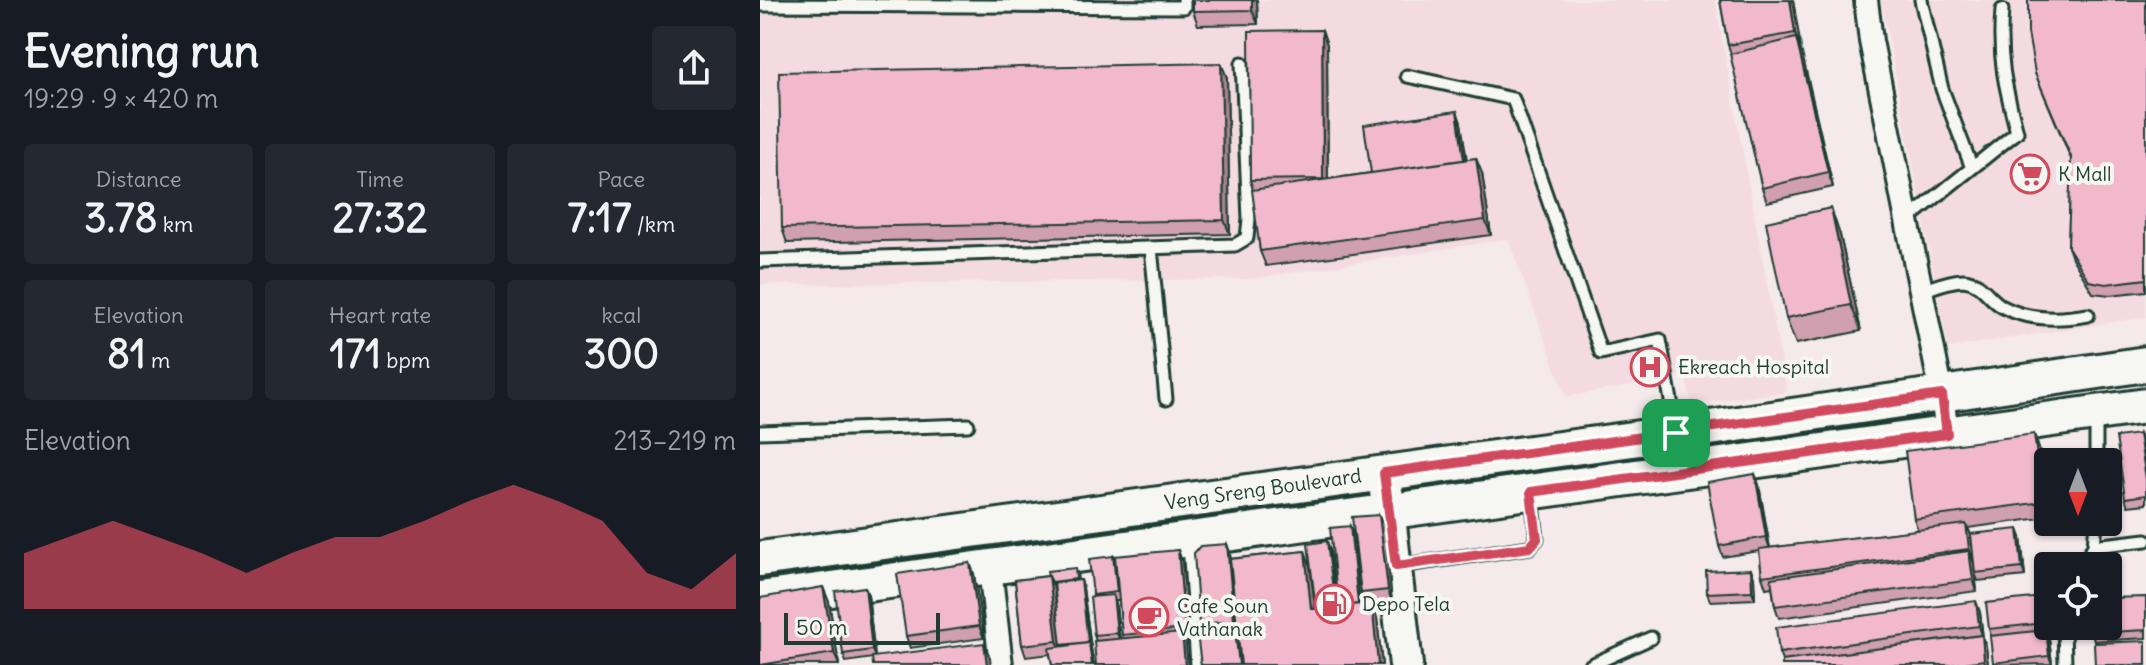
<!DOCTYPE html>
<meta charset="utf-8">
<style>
:root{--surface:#171b24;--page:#242831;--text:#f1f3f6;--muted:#9ea1a6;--accent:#d1495b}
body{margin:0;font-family:Delius,sans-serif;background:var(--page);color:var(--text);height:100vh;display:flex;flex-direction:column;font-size:30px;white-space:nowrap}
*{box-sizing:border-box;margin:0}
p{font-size:26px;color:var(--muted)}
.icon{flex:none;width:44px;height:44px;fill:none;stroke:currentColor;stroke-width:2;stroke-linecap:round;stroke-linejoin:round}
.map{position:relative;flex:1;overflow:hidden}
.sheet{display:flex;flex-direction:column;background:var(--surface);width:760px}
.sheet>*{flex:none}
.needle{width:52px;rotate:180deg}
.fabs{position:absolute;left:1274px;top:448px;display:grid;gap:16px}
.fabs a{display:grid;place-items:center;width:88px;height:88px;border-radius:8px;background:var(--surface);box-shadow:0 2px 6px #0004;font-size:40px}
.scale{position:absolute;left:24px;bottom:20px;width:156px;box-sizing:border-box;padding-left:8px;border:4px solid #1f3d34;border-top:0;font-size:22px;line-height:28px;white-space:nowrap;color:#1f3d34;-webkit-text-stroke:6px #f6f6f2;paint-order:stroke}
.pin{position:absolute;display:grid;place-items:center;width:68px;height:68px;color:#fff;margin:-34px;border-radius:16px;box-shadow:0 4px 12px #0006}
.round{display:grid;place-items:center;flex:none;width:84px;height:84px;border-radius:8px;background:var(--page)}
.headline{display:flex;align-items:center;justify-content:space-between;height:136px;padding:0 24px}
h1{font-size:44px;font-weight:700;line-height:60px}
.stats{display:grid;grid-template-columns:repeat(3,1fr);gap:12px;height:136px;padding:8px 24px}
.stats div{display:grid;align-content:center;border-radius:8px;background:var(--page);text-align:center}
.stats b{font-size:40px;font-weight:700}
.stats small{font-size:22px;font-weight:400}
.stats p{font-size:22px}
.chart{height:224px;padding:16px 24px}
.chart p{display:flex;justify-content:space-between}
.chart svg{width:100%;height:144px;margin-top:8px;fill:var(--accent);opacity:.7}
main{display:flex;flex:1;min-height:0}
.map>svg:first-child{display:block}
.built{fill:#f4dbe2}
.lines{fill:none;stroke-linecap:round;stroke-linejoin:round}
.lane-casing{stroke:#1f3d34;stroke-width:17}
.street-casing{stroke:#1f3d34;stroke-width:28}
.secondary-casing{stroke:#1f3d34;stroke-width:38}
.primary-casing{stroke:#1f3d34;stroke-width:40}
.lane{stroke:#f6f6f2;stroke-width:11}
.street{stroke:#f6f6f2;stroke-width:22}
.secondary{stroke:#f6f6f2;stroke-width:32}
.primary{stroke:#f6f6f2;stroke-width:34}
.wall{fill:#d09fb0;stroke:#1f3d34;stroke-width:2;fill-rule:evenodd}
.shaded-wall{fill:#a98290;stroke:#1f3d34;stroke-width:2}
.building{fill:#f2b9cd;stroke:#1f3d34;stroke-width:2}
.route-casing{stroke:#fff;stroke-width:16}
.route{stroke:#d1495b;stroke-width:10}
.labels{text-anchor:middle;stroke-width:8;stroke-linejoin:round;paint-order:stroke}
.poi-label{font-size:20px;fill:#1f3d34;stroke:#f6f6f2;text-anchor:start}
.street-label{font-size:20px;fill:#1f3d34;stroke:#f6f6f2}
</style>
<main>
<section class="sheet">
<div class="headline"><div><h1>Evening run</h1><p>19:29 · 9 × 420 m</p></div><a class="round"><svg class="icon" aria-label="share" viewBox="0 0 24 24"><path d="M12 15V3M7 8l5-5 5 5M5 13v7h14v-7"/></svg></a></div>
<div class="stats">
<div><p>Distance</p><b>3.78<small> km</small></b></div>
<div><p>Time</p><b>27:32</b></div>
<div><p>Pace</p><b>7:17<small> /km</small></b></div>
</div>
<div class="stats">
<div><p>Elevation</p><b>81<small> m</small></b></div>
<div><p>Heart rate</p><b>171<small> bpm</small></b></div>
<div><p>kcal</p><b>300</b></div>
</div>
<div class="chart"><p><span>Elevation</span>213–219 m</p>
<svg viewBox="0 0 160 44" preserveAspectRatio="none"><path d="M0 44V27L10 22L20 17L30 22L40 27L50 33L60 27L70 22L80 22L90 17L100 11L110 6L120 11L130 17L140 33L150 38L160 27V44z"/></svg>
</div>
</section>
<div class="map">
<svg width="1386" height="665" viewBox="0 0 1386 665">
<rect width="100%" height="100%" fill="#f5eaeb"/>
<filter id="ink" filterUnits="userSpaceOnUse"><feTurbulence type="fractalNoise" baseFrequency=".0125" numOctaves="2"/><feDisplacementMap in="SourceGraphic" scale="16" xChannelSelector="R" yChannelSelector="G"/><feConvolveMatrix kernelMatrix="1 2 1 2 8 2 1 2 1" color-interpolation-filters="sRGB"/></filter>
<g filter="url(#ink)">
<path class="built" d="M0 0H955L1027 392 932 404 925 376 806 397 748 239 491 279 0 285Z
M1121 0H1386V317L1188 348Z"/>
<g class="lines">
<defs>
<path id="lane" d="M1161 0 1182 89 1212 168
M0 5 424 7V0
M647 76 753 99 841 353 900 340 916 428
M1147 220 1257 132C1245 86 1238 58 1242 10
M391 248 406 399
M0 261 475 245 487 238 489 219 482 63
M1161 291C1174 287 1189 280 1203 280 1222 281 1228 299 1243 307 1269 321 1299 320 1328 315
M1336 418V462
M0 432 208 425
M429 544 437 665
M1334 546 1336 522
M639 566 770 547 777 539 772 496
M1321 566 1334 546 1386 540
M1304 626 1305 665
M831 665 891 638"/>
<path id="street" d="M1106 0 1111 41 1182 395 1187 434
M230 568 241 665"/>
<path id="secondary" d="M624 473 646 665"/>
<path id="primary" d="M0 559 916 433 1386 364
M0 599 1386 406"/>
</defs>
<use href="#lane" class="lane-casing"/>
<use href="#street" class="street-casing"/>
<use href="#secondary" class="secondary-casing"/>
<use href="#primary" class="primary-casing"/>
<use href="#lane" class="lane"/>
<use href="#street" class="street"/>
<use href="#secondary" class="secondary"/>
<use href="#primary" class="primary"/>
</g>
<path class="wall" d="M497 0 498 24 438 25 433 11Z
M960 0H1033L1040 48 1073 187 1007 202 1002 188 971 54 968 45Z
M1386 0V291L1350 295 1333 293 1312 258 1308 247 1311 159 1275 73Z
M562 30 567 45 568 179 611 173 697 111 701 123 707 160 722 173 731 235 506 266 500 251 493 190 490 180Z
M461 63 467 78 470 234 27 243 22 228Z
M1080 235 1101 331 1036 344 1026 318Z
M1274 434 1279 449 1288 517 1208 528 1211 535 1261 537 1265 576 1218 581 1215 573 1217 591 1019 618 1015 606 1012 587 1006 588 1002 576 999 551 963 557 959 546 995 474 999 485 1010 548 1158 530 1154 519Z
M1379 434 1382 442 1386 467V504L1368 506 1365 498Z
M619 515 624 526 632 602 612 604 617 618 622 665H441L439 624 467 544 471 559 545 551 550 566 555 609H556L570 550 577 606H578L590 526 593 534 600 604H604L601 593Z
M418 550 422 562 430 640 425 641 426 644 336 641 334 635 333 595 353 556 355 562ZM355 601H359L363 638H360Z
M210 563 214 574 224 638 150 648 146 636Z
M991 569 994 577 995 599 950 601 947 593Z
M317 572 318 580H321L323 588 331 648 334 665H292L290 654 266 657 262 645 255 580ZM293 586H294L301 646Z
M63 587 69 602 79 665H0Z
M108 595 115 657 230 658H113L86 662 83 654Z
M1282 597 1284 605 1288 631H1286L1289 638 1292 664 1234 665 1231 636 1229 629Z
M1386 597V638L1334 641 1332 633Z
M1220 612 1223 638 1226 646 1228 665H1022V661L1019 653Z"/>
<path class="shaded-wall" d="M492 0H497L498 24 492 10Z
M1030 0H1033L1041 48 1035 33Z
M562 30 567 45 568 194 563 179Z
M1036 38 1042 53 1073 187 1068 172Z
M461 63 467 78 470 234 464 220Z
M697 111 701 123 708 171 704 160Z
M716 158 722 173 731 235 725 220Z
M1071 208 1080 235 1101 331 1091 305Z
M1274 434 1279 449 1288 517 1283 502Z
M1379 434 1382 442 1386 467V479Z
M995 474 999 485 1010 549 1006 537Z
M619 515 624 526 632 602 628 590Z
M1206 524 1211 535 1214 560 1209 549Z
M590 526 593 534 601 615 598 607Z
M1258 529 1261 537 1265 576 1262 568Z
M567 541 570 550 578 617 576 609Z
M467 544 470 552 476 629 474 621Z
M418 550 422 562 430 640 425 629Z
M545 551 550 566 557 624 551 609Z
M1209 551 1214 563 1217 591 1213 580Z
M210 563 214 574 224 638 219 626Z
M991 569 994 577 995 599 992 591Z
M289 576 294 588 302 653 297 641Z
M321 580 323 588 331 648 334 665H332Z
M63 587 69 602 79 665 74 653Z
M105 587 108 595 115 658 112 650Z
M353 595 356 603 360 641 357 633Z
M1282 597 1284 605 1288 631 1285 623Z
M1216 601 1220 612 1223 638 1219 626Z
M612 603 617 618 622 665H618Z
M474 622 478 633 482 665H479Z
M1286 630 1289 638 1292 664 1289 656Z
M422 633 426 644 428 665H425Z
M1222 635 1226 646 1228 665H1226L1224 660Z
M224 643 230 658 231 665H227Z"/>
<path class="building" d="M433 0H492V10L433 11Z
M960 0H1030L1035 33 968 45Z
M1268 0H1386V279L1346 284 1329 281 1308 247 1311 157 1275 73 1268 33Z
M562 30 563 179 490 180 489 31Z
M1036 38 1068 172 1002 188 970 54Z
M461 63 464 220 22 228 19 72Z
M697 111 704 160 611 173 604 125Z
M716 158 725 220 500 251 492 190Z
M1071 208 1091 305 1026 318 1006 222Z
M1274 434 1283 502 1154 519 1145 451Z
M1379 434 1386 479V495L1365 498 1356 437Z
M1382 435H1386V463Z
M995 474 1006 537 959 546 947 482Z
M619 515 628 590 601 593 592 517Z
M1206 524 1209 549 1002 576 999 549Z
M590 526 598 604 578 606 570 528Z
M1258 529 1262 568 1215 573 1211 534Z
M567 541 575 607 556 609 548 544Z
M467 544 474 621 439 624 434 553 440 546Z
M418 550 425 629 362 635 355 556Z
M545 551 551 609 612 603 618 665H481L470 559Z
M1209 551 1213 580 1015 606 1011 578Z
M353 556 357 592 333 595 329 559Z
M210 563 219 626 146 636 137 574Z
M315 568 316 579 292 582 289 576H288L287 571Z
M991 569 992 591 947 593 946 571Z
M289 576 297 641 262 645 255 580Z
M321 580 328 642 301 645 294 583Z
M63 587 74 653 0 665V598Z
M105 587 112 650 83 654 75 591Z
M353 595 357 633 334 635 330 597Z
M1282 597 1285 623 1229 629 1226 603Z
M1386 597V630L1332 633 1331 626H1348V598Z
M1216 601 1219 626 1019 653 1016 627Z
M474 622 479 665H441L436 626Z
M1286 630 1289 656 1233 663 1230 636Z
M422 633 425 665H336L334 641Z
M1222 635 1224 660 1191 665H1022V661Z
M1386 641V665H1335L1334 643Z
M224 643 227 665H113L112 657Z
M329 643 332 665H292L289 648Z"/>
</g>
<g class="lines" filter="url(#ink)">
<defs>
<path id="route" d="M1182 395 1187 434 771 492 777 539 770 547 636 566 624 473Z"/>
</defs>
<use href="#route" class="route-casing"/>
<use href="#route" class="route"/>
</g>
<defs>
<symbol id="supermarket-ring" viewBox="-11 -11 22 22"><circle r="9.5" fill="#f6f6f2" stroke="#d1495b" stroke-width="1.5"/><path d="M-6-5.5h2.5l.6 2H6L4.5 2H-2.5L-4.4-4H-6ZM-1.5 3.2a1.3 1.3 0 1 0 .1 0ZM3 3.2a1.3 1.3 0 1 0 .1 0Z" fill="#d1495b"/></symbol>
<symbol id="hospital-ring" viewBox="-11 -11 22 22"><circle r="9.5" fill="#f6f6f2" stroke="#d1495b" stroke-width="1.5"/><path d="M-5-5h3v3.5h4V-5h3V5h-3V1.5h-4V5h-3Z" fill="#d1495b"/></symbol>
<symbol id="fuel-ring" viewBox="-11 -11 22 22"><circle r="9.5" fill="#f6f6f2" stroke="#d1495b" stroke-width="1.5"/><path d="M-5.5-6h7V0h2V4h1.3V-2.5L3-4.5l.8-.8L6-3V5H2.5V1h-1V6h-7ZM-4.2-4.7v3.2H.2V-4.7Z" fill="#d1495b"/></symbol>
<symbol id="cafe-ring" viewBox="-11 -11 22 22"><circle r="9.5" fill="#f6f6f2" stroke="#d1495b" stroke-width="1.5"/><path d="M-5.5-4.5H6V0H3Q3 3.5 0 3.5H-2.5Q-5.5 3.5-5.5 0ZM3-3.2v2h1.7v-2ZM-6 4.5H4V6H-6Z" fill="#d1495b"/></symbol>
</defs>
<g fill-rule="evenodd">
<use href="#supermarket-ring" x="1248" y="152" width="44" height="44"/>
<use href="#hospital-ring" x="868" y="345" width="44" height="44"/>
<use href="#fuel-ring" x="552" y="582" width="44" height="44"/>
<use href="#cafe-ring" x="367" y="595" width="44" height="44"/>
</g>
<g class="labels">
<g class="poi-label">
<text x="1298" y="181">K Mall</text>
<text x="918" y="374">Ekreach Hospital</text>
<text x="602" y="611">Depo Tela</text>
<text x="417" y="613">Cafe Soun<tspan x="417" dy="23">Vathanak</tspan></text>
</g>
<g class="street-label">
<text transform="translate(503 489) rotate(-8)" y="7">Veng Sreng Boulevard</text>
</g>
</g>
</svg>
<div class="fabs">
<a><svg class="needle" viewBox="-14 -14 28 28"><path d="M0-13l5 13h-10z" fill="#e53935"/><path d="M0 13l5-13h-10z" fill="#9ea1a6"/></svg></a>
<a><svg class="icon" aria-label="locate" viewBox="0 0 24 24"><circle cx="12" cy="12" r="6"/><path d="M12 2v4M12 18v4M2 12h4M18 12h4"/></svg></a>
</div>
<div class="scale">50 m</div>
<div class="pin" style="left:916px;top:433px;background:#1e9e55"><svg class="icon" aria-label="arrive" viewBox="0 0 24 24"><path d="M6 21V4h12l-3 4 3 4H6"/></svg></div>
</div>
</main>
